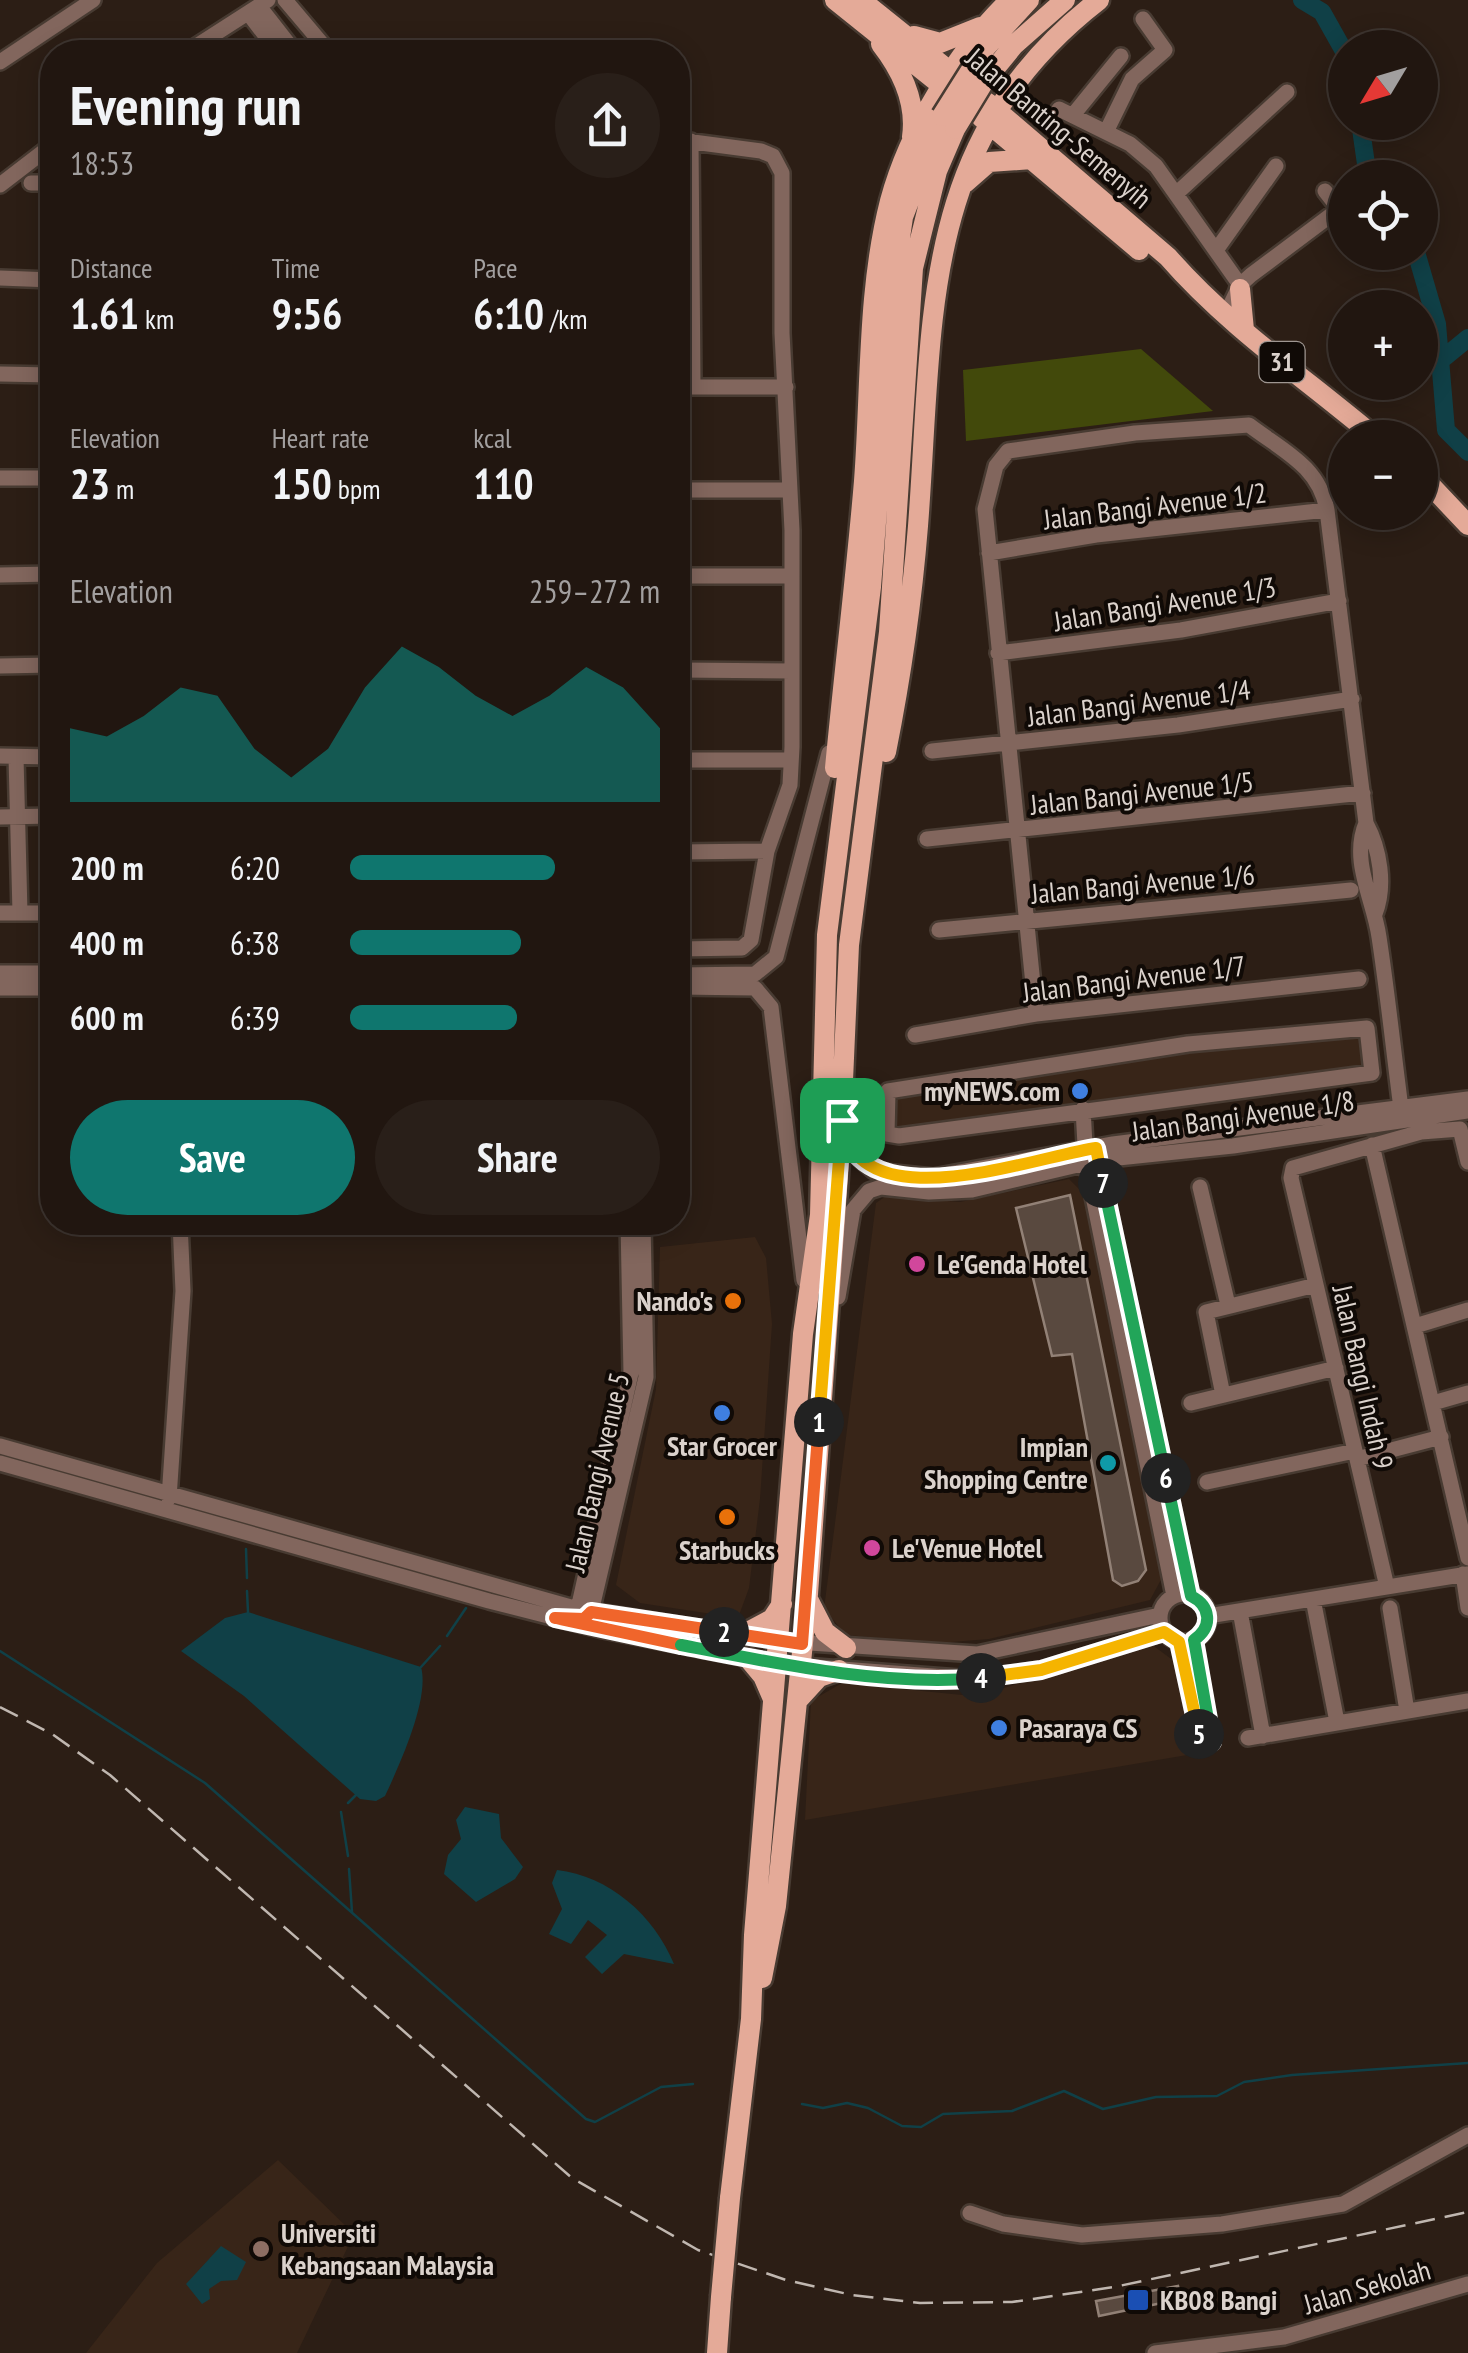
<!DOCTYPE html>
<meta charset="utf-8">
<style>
:root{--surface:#211610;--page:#291f19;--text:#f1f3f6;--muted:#a29f9f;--line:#3e3530;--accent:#0f766e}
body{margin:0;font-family:"PT Sans Narrow",sans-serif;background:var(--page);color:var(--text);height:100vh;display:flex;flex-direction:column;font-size:38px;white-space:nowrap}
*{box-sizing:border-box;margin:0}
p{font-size:32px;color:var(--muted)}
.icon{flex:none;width:55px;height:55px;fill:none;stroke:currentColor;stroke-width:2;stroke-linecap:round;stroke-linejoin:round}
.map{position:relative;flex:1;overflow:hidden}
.details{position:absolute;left:40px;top:40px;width:650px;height:1195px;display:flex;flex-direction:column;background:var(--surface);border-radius:40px;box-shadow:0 5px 25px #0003,0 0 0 2px var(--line)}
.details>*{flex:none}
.needle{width:65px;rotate:232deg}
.buttons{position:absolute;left:1328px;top:30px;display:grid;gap:20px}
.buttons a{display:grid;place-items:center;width:110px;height:110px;border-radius:50%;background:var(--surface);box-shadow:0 5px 25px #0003,0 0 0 2px var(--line);font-size:50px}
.pin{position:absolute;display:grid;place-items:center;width:85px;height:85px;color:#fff;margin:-42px;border-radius:20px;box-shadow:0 5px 15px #0006}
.km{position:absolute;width:50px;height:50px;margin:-25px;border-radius:50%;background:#222;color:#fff;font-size:28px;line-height:50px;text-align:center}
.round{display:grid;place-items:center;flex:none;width:105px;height:105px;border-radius:52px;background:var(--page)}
.overview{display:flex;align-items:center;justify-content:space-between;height:170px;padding:0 30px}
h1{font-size:55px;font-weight:800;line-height:75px}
.stats{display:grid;grid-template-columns:repeat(3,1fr);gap:15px;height:170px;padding:10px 30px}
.stats div{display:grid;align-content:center}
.stats b{font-size:42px;font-weight:800}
.stats small{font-size:28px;font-weight:400}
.stats p{font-size:28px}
.chart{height:280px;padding:20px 30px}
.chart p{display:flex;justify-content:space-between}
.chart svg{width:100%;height:180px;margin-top:10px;fill:var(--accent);opacity:.7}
.button{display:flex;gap:20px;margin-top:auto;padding:20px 30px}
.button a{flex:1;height:115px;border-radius:60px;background:var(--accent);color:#fff;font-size:40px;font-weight:800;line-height:115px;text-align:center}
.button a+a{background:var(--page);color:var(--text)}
ul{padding:0 30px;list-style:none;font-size:32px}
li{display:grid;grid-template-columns:160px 120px 1fr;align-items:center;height:75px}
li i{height:25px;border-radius:12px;background:var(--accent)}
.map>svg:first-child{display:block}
.built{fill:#382518}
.green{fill:#42490b}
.water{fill:#104047}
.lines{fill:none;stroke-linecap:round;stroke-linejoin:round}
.stream{stroke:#104047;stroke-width:2.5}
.river{stroke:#104047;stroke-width:18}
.building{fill:#59493f;stroke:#928176;stroke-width:2.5}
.minor-casing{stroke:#483b32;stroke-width:20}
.major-casing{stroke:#483b32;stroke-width:25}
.minor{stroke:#82665d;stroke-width:15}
.major{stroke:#e4aa98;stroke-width:20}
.rail{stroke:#c0b7b0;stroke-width:2.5;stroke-dasharray:20 10;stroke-linecap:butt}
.major-bridge-casing{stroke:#483b32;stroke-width:25;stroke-linecap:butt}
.major-bridge{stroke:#e4aa98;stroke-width:20}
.split-1-casing{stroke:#fff;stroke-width:20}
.split-2-casing{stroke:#fff;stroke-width:20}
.split-3-casing{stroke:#fff;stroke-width:20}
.split-4-casing{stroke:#fff;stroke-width:20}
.split-5-casing{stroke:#fff;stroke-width:20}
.split-6-casing{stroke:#fff;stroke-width:20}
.split-7-casing{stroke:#fff;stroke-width:20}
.split-8-casing{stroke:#fff;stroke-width:20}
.split-1{stroke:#f5b400;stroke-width:12}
.split-2{stroke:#f0652b;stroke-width:12}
.split-3{stroke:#f0652b;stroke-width:12}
.split-4{stroke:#22a559;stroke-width:12}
.split-5{stroke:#f5b400;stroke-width:12}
.split-6{stroke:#22a559;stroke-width:12}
.split-7{stroke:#22a559;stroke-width:12}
.split-8{stroke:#f5b400;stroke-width:12}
.shop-dot{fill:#3f7fe0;stroke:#100a06;stroke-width:4}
.hotel-dot{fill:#d1479c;stroke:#100a06;stroke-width:4}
.food-dot{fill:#e8710a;stroke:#100a06;stroke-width:4}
.culture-dot{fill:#0f9aa8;stroke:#100a06;stroke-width:4}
.education-dot{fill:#8d6e63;stroke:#100a06;stroke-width:4}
.transit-dot{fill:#1a4fb4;stroke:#100a06;stroke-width:4}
.labels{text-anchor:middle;stroke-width:8;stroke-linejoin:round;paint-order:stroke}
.shield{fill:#100a06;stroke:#9e9691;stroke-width:2.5}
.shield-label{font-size:25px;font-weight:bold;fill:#dbd2cc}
.street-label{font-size:28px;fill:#dbd2cc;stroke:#100a06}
.poi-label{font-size:28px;font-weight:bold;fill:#dbd2cc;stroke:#100a06;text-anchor:start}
</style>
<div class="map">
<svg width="1468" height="2353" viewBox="0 0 1468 2353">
<rect width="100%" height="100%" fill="#2c1e15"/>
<path class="built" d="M1364 1032 1368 1069 899 1132 891 1129V1094L1086 1061Z
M1069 1179 1083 1193 1163 1576 1150 1600 989 1639 939 1643 846 1635 824 1609 876 1203 886 1196 960 1202Z
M755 1237 766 1258 772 1324 760 1499 749 1588 738 1618 640 1603 616 1585 656 1389 660 1247Z
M1151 1644 1178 1664 1193 1754 805 1820 811 1701 842 1683 962 1695 997 1690Z
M278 2160 354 2234 297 2353H86L157 2263Z"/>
<path class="green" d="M1141 349 1213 411 966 441 963 370Z"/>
<path class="water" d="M248 1612 421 1667C430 1699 399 1766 385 1796L376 1801 360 1799 244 1696 181 1651 225 1618Z
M465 1807 499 1814 501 1838 523 1867 515 1879 476 1902 444 1874 448 1855 461 1839 456 1820Z
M557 1870C609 1876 654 1915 674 1964L624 1954 602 1974 585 1957 607 1935 588 1920 571 1944 549 1934 562 1909 552 1883Z
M221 2246 246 2262 237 2280 221 2281 209 2289 210 2299 202 2304 186 2284Z"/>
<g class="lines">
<path class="stream" d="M246 1549 247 1578
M247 1591 248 1612
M447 1636 466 1608
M0 1651 205 1783 586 2119 595 2122 661 2087 693 2084
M421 1667 440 1646
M348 1803 356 1795
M341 1812 348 1856
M349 1869 352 1912
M802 2104 823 2108 847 2103 868 2108 902 2126 921 2127 943 2114 1012 2111 1064 2091 1103 2109 1156 2097 1217 2096 1244 2082 1292 2075 1468 2063"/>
<path class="river" d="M1302 0 1322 12 1345 53
M1360 122 1368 178
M1416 252 1437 324 1446 430 1468 452
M1440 361 1468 338"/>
</g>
<path class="building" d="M1070 1195 1146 1570 1138 1581 1122 1586 1113 1580 1072 1354 1052 1356 1016 1208Z
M1178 2286 1181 2299 1099 2316 1096 2301Z"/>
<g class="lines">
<defs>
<path id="minor" d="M285 0 329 52
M259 6 295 52
M248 13 278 52
M187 52 268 0
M0 62 93 0
M1059 109 1130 144 1156 166 1240 285
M1073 115 1121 56
M1107 130 1132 79 1165 50 1143 19
M678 140 761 151 773 156 782 173V333L792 530V747L790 785 767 851 751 940 742 948 678 949
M691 141 693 387
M31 183H52
M0 185 52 145
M1325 191 1339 209
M1177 193 1287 92
M1217 249 1276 166
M0 278 52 280
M1226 314 1240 285 1251 275 1339 209 1345 221
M0 374 52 375
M678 387H786
M0 478H52
M678 490H790
M989 553 1096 535 1327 510
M0 575 52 574
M678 576H792
M998 653 1181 630 1339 601
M0 666 52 665
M678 670 792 671
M932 751 1178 725 1352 699
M0 756 52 757
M16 757 20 913
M678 760H791
M0 817 52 816
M1366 823C1350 861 1374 900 1379 937 1388 996 1394 1056 1402 1116
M927 839 1363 793
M678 852 767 851
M0 913H52
M939 930 1351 890
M0 973H52
M678 975 755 974 776 957 829 753
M678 987 755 988 771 1007 804 1280
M0 988H52
M1036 1014 985 509 996 466 1008 451 1135 433 1249 425C1283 451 1319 466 1327 510L1366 823C1380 849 1386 886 1375 914
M1367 1028 1372 1073 899 1136 887 1134 888 1091 1188 1044Z
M915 1035 1036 1014 1359 979
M1083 1109 1086 1162 1174 1596
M843 1129 853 1153 874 1171 933 1177 1113 1144 1468 1099
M1372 1145 1468 1558
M1097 1154 1191 1596
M1200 1187 1228 1305
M838 1297 853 1210 869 1191 881 1187 929 1192 972 1190 1099 1160 1233 1146 1468 1111
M1415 1326 1468 1310
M1223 1395 1206 1312 1316 1285
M1191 1403 1336 1368
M1433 1403 1468 1393
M0 1446 578 1609 779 1641 977 1654 1160 1615
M1357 1459 1441 1437
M0 1463 489 1601 603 1630 777 1664 972 1679 1041 1670 1164 1632
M1207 1482 1355 1451
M169 1498 183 1291 180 1222
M1463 1574 1468 1608
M1387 1587 1291 1178 1293 1168 1421 1132 1460 1129 1468 1162
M1160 1618a24 24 0 1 1 48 0a24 24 0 1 1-48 0Z
M1313 1599 1337 1722
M1390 1608 1407 1711
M578 1609 631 1373 628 1222
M1240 1611 1263 1736
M591 1612 646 1377 643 1222
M1208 1616 1468 1574
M1179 1642 1201 1745 1211 1743 1194 1640
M1248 1738 1468 1701
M970 2213 1003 2224 1082 2235 1222 2224 1343 2204 1468 2135
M1155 2353 1284 2337 1468 2284"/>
<path id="major" d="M835 0 951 93
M861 0 962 81
M914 36 940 43 980 27
M881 44C902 71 917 102 912 137
M971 70 986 47 1029 0
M983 83 1014 45 1065 0
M988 103 1168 257C1228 326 1306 379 1376 438
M981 117 1139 250
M965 183 989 162 1032 159
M1240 289 1244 330
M1420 474 1468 525
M886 752C901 677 912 601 918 526 934 320 917 141 1099 0
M835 768C844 672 856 577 864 481 871 389 867 290 890 201 909 130 958 50 1010 0
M809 1601 825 1632 846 1648
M742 1635 772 1619 782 1604
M748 1658 763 1676 773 1699
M797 1701 819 1677 839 1670
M762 1978 776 1906 808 1594 840 1148 849 945 889 632 913 268 937 171 955 129
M730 2198 751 2019 754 1935 803 1334 820 1215 827 935 871 587 896 265 903 217 942 116
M717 2353 721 2297"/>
</defs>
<use href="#minor" class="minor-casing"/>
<use href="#major" class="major-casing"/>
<use href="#minor" class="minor"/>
<use href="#major" class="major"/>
<path class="rail" d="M0 1707 52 1734 110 1775 572 2178 698 2250 786 2280 852 2295 920 2303 1012 2302 1114 2287 1468 2212"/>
<defs>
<path id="major-bridge" d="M942 116 971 70
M955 129 983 83
M721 2297 730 2198"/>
</defs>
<use href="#major-bridge" class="major-bridge-casing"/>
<use href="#major-bridge" class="major-bridge"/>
</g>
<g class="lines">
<defs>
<path id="split-1" d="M819 1422 842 1120"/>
<path id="split-2" d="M724 1632 802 1644 819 1422"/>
<path id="split-3" d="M681 1645 555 1618 584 1619 591 1612 724 1632"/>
<path id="split-4" d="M681 1645C774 1663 885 1687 981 1678"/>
<path id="split-5" d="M981 1678 1041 1670 1164 1632 1179 1642 1199 1734"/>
<path id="split-6" d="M1166 1478 1191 1596C1211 1606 1213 1627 1194 1640L1212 1742 1201 1745 1199 1734"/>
<path id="split-7" d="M1103 1183 1166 1478"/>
<path id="split-8" d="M842 1120C856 1224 1030 1158 1096 1148L1103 1183"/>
</defs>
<use href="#split-1" class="split-1-casing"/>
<use href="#split-2" class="split-2-casing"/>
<use href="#split-3" class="split-3-casing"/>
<use href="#split-4" class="split-4-casing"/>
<use href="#split-5" class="split-5-casing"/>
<use href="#split-6" class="split-6-casing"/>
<use href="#split-7" class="split-7-casing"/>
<use href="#split-8" class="split-8-casing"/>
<use href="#split-1" class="split-1"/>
<use href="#split-2" class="split-2"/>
<use href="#split-3" class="split-3"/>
<use href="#split-4" class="split-4"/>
<use href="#split-5" class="split-5"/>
<use href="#split-6" class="split-6"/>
<use href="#split-7" class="split-7"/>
<use href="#split-8" class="split-8"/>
</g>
<g class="shop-dot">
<circle cx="1080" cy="1091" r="10"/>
<circle cx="722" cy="1413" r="10"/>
<circle cx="999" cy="1728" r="10"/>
</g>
<g class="hotel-dot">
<circle cx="917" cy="1264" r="10"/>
<circle cx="872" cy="1548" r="10"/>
</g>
<g class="food-dot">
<circle cx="733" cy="1301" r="10"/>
<circle cx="727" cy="1517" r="10"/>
</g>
<circle class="culture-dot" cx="1108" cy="1463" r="10"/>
<circle class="education-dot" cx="261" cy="2249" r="10"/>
<rect class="transit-dot" x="1126" y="2288" width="24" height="24" rx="5"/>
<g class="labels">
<rect class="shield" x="1259.5" y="342" width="45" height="40" rx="8"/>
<g class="shield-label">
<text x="1282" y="371">31</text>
</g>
<g class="street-label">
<text transform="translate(1059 128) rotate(40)" y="10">Jalan Banting-Semenyih</text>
<text transform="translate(1155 506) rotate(-7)" y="10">Jalan Bangi Avenue 1/2</text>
<text transform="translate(1165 604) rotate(-9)" y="10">Jalan Bangi Avenue 1/3</text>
<text transform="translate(1139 703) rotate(-7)" y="10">Jalan Bangi Avenue 1/4</text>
<text transform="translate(1142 793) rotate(-6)" y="10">Jalan Bangi Avenue 1/5</text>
<text transform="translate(1143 884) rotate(-5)" y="10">Jalan Bangi Avenue 1/6</text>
<text transform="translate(1134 979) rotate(-7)" y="10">Jalan Bangi Avenue 1/7</text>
<text transform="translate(1243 1116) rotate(-8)" y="10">Jalan Bangi Avenue 1/8</text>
<text transform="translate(1363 1377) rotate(77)" y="10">Jalan Bangi Indah 9</text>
<text transform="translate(597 1472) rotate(-77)" y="10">Jalan Bangi Avenue 5</text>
<text transform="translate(1367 2287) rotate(-16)" y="10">Jalan Sekolah</text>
</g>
<g class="poi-label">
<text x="1060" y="1101" text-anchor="end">myNEWS.com</text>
<text x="937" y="1274">Le'Genda Hotel</text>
<text x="713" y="1311" text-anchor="end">Nando's</text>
<text x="722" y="1456" text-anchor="middle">Star Grocer</text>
<text x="1088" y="1457" text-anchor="end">Impian<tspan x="1088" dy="32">Shopping Centre</tspan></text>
<text x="892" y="1558">Le'Venue Hotel</text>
<text x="727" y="1560" text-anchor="middle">Starbucks</text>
<text x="1019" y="1738">Pasaraya CS</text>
<text x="281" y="2243">Universiti<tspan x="281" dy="32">Kebangsaan Malaysia</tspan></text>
<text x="1160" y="2310">KB08 Bangi</text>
</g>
</g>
</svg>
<div class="buttons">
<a><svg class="needle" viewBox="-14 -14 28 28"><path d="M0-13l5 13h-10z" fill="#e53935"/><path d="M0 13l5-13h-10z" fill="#a29f9f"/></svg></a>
<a><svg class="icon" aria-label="locate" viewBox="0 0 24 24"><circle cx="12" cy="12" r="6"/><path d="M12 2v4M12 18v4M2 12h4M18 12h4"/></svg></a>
<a>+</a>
<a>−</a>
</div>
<div class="pin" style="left:842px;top:1120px;background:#1e9e55"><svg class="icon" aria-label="arrive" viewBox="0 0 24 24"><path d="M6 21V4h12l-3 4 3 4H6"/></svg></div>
<b class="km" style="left:819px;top:1422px">1</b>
<b class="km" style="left:724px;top:1632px">2</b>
<b class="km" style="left:981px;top:1678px">4</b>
<b class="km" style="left:1199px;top:1734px">5</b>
<b class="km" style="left:1166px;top:1478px">6</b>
<b class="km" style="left:1103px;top:1183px">7</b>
<section class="details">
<div class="overview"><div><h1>Evening run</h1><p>18:53</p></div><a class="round"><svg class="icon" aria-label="share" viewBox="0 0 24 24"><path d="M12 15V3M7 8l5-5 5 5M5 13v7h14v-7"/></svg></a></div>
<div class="stats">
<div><p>Distance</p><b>1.61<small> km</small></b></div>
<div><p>Time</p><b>9:56</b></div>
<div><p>Pace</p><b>6:10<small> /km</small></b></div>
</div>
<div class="stats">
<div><p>Elevation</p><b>23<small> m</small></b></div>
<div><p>Heart rate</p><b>150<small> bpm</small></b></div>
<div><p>kcal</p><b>110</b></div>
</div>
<div class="chart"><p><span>Elevation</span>259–272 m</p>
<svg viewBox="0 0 160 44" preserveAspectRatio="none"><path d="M0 44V26L10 28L20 23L30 16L40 18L50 31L60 38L70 31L80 16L90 6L100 11L110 18L120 23L130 18L140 11L150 16L160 26V44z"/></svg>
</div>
<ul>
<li><b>200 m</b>6:20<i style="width:66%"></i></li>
<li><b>400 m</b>6:38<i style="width:55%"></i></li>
<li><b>600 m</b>6:39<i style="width:54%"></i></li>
</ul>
<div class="button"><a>Save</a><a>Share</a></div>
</section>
</div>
